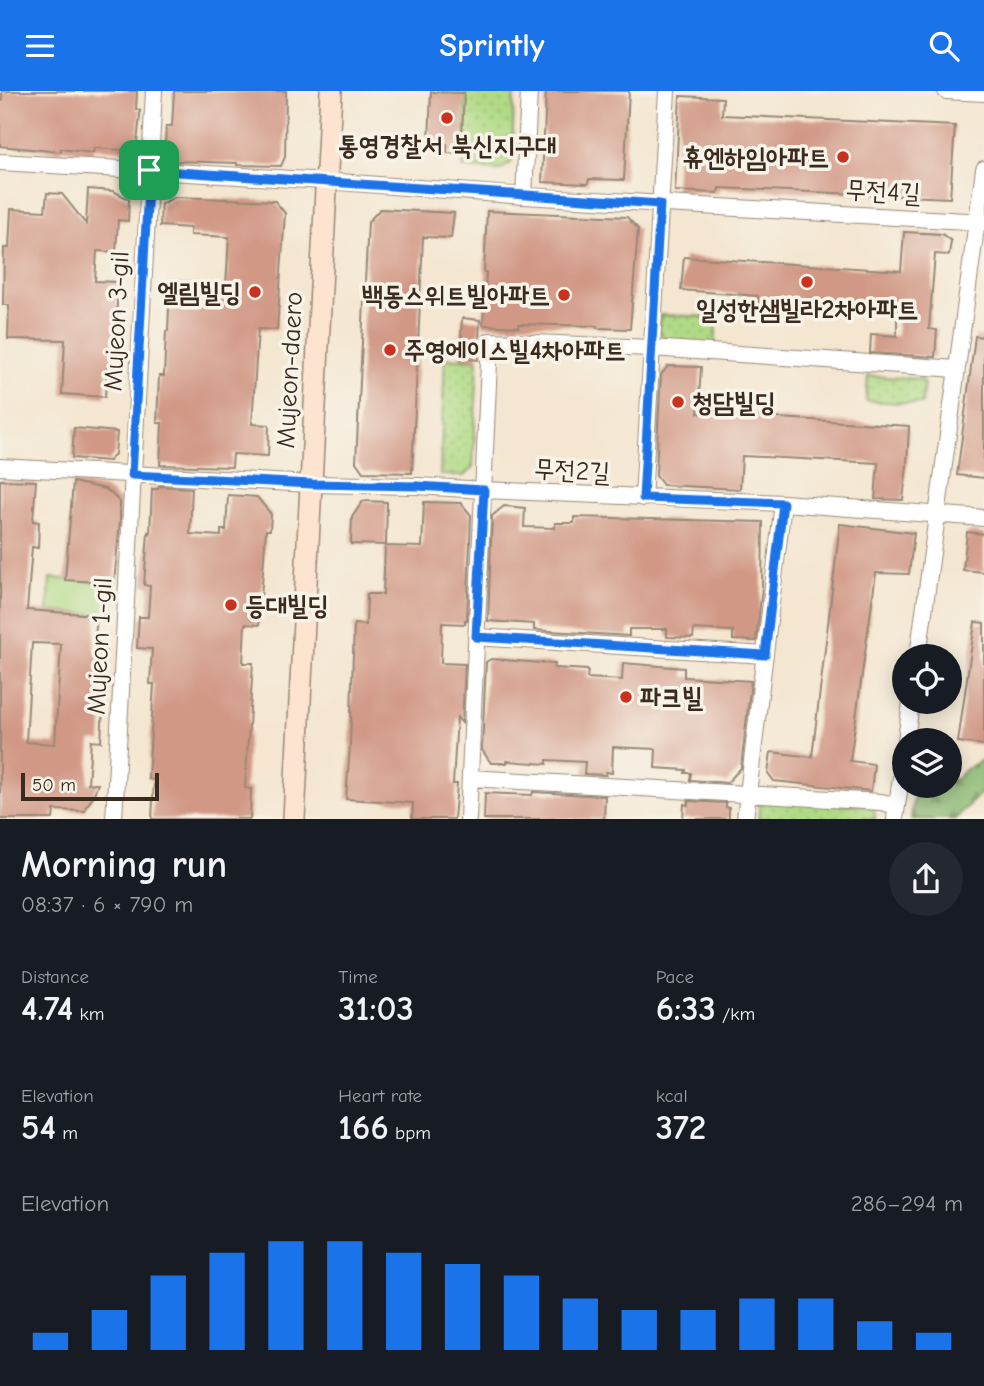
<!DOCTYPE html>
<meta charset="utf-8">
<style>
:root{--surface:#171b24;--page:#242831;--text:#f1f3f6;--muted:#9ea1a6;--accent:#1a73e8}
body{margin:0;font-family:"Comic Neue","Poor Story",sans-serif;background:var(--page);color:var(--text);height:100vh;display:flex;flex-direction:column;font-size:26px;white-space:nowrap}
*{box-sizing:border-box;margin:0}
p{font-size:23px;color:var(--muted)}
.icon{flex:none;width:38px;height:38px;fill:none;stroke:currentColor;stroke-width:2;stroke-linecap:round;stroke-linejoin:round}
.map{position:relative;height:728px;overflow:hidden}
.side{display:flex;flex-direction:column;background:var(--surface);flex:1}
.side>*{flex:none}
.tools{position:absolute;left:892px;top:553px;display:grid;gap:14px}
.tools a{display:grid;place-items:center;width:70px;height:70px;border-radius:50%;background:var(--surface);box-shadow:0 4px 18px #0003;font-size:35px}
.scale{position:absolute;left:21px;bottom:18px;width:138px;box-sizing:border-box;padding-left:7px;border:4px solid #3b2a1e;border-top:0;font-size:19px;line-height:24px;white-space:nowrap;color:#3b2a1e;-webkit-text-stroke:5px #f7f3e8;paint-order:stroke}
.pin{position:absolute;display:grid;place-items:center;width:60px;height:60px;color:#fff;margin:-30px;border-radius:14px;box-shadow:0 4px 10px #0006}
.round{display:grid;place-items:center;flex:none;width:74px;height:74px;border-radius:37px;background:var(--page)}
.overview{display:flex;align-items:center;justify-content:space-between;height:119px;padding:0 21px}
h1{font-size:38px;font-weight:800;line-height:52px}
.stats{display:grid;grid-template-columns:repeat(3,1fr);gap:10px;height:119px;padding:7px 21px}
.stats div{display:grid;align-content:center}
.stats b{font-size:35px;font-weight:800}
.stats small{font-size:19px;font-weight:400}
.stats p{font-size:19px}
.chart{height:196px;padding:14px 21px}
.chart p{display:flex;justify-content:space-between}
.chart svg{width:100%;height:126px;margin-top:7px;stroke:var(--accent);stroke-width:6}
header{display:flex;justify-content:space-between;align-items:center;height:91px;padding:0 21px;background:var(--accent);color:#fff;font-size:32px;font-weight:800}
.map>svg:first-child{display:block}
.grass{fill:#b0da85;stroke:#768252;stroke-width:2}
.forest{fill:url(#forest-firs);stroke:#647248;stroke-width:2}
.park{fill:url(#park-dots);stroke:#768252;stroke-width:2}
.building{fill:#d19885;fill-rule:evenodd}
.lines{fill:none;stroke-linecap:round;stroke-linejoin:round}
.street-casing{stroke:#988877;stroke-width:18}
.secondary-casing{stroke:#988877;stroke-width:24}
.street{stroke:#fff;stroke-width:16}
.secondary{stroke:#fde4d1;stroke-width:21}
.route-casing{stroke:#fff;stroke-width:14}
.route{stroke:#1a73e8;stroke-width:9}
.poi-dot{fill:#c8321e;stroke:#f7f3e8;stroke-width:2.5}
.labels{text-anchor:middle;stroke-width:7;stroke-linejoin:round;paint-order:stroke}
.poi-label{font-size:26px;font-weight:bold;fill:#3b2a1e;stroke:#f7f3e8;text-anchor:start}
.street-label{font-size:26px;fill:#3b2a1e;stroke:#f7f3e8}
</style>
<header><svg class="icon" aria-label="menu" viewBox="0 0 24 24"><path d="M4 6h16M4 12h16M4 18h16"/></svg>Sprintly<svg class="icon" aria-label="search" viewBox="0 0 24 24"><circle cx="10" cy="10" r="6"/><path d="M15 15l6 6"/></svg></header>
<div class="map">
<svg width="984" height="728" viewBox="0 0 984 728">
<defs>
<pattern id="forest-firs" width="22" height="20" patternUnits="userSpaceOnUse" patternTransform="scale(1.75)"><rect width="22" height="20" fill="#8cba72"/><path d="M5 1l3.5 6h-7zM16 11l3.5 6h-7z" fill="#74975d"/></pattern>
<pattern id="park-dots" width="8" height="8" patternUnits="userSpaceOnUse" patternTransform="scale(1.75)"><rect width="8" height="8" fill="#b0da85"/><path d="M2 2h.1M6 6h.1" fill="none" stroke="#98bb72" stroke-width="1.8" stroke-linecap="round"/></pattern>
</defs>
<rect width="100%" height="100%" fill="#f7f3e8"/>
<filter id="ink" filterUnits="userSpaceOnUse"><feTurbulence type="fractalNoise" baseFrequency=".0143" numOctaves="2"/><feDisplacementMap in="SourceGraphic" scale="14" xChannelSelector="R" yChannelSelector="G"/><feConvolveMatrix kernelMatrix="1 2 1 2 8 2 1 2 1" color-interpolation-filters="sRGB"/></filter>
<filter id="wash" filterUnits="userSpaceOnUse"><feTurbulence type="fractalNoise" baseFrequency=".00686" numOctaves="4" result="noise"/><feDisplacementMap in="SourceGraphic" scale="28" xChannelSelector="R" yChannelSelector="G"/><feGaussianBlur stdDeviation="1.57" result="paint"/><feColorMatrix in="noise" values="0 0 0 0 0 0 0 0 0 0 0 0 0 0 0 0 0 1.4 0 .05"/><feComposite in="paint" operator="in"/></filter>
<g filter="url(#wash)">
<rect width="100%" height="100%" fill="#f4e6d0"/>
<path class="grass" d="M50 487 114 492 112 525 48 520Z"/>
<path class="forest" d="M984 668V699L955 728H911L915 695 932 696 933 695H950V688H957L964 679Z"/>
<path class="park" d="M466 1 514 2 512 71 500 79 463 77Z
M660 224 717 226 715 255 670 252 659 241Z
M445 267 478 269 473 376 464 385 440 384Z
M868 285 920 288 924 292 922 313 866 310Z
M760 709 874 715 875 728H758Z"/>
<g id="blocks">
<path class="building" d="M2 0H137L136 18 140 19V25L136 60 94 57 93 62 61 58V61L0 55V10H2Z
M174 0H286L285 66 281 75 237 74V72L175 70 165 55 166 35H172Z
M546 0H629L624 89 589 88 588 93 542 91Z
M431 1 464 2 461 63 447 62V53L429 52Z
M680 5 723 7 722 24 955 35 950 107 719 97 718 102 675 100Z
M88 98 113 100 129 108 128 130 118 129 116 161 97 160 95 190 118 191 115 251H113L111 277H107L105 306 62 303 65 249 8 248 9 214H3L4 157H9L11 118 45 120 47 102 62 103 86 133Z
M175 106 275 110 285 122 277 239 258 238 252 333 269 334 268 365 233 363 232 376 160 374 162 332H157L159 285H164L166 240H168L170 193 226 195 229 146 190 144V137L160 135 161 113Z
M380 118 454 122 451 147 423 146 412 382 363 381 356 371 368 131Z
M487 120 627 126 638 138 630 238 597 237V235L519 233V236L483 234 486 181H484Z
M904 141 942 143 951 150 949 164 935 163 929 238 937 239 935 266 870 262 871 243 897 245V214L844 210 843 222 825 221 826 211 773 206V217L758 216V205L681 199 684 166 901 180Z
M462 227 480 229 478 269 460 267Z
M975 245 984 246V387L957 384Z
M668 275 701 276 698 322 909 335 907 374 903 409 875 408 878 372 742 365 740 398 663 394 656 385 658 336 661 284Z
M74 337 117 341 115 363 109 370 72 367Z
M0 389 36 390 33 430 39 431 38 457 32 456 27 519 97 524 94 559 106 560 101 651 91 650 88 692 98 693 92 708 86 715 85 720 54 719 53 728H0ZM32 552 61 553 55 653 26 651Z
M73 391 105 398 111 402 120 411V430L114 492 65 489Z
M159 395 192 397 190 443 221 445V439H226L228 404 257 406 271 423 270 439H266L259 534 245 533 243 572H253L245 697 251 698 250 728H152L154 689 148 688 154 593H150L152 558 137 557 139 526H148L150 495 144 494 148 441 150 442 152 398H158Z
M363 410 387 411 386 454 351 453 352 426Z
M424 411 461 412 471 424 467 529H465V533L442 532 441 572 465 573 462 632 457 626 453 693H457L454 728H412L413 712 346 708 350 654 354 533 366 534 367 503H383L385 455 422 456Z
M504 415 525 417 524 436 555 437V432H574V426L763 431 762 496 756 550 733 549V540L694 538 693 547 667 546V538H629V545L534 539V533L488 530 492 425Z
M840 433 914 442 909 483 876 482 850 670 874 673 871 700 774 690 768 682 771 661 812 666Z
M967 441 984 443V481L963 479Z
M975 531 984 532V654L958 651Z
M491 568 555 573 554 577 588 579 587 587 622 589 623 572 684 577V586L751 590 741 677 727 692 690 689 691 682H685L686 679 655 677 656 658 613 656 612 682 606 681V684L584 683 585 671 547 669V673L507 670V672H491L482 659 486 571Z
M533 701 605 705 604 728H484L485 702 532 704Z
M689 710 726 712V716L729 717V728H683L684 713 688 714Z"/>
</g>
</g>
<g filter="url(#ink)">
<use href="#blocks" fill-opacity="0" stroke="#988877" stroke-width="2"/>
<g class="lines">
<defs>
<path id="street" d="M946 0 984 2
M0 71 326 90 524 105 984 131
M524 105 529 0
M0 376 312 393 417 395 484 399 783 412 984 427
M643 407 667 0
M476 546 765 564
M918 565 984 78
M906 649 911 611
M470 687 881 711 897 715
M114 728 154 0
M468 728 490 250 651 257 957 278
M745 728 783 412
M895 728 905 659"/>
<path id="secondary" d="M294 728 331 0"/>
</defs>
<use href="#street" class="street-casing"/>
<use href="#secondary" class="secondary-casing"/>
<use href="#street" class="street"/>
<use href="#secondary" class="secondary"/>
</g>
</g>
<g class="lines" filter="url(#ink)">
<defs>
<path id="route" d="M149 79 660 113 643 407 783 412 765 564 476 546 484 399 417 395 312 393 132 384Z"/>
</defs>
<use href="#route" class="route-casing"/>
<use href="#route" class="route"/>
</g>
<g class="poi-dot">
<circle cx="447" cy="27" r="7"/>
<circle cx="843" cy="66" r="7"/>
<circle cx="807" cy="191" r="7"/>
<circle cx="255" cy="201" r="7"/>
<circle cx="564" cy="204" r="7"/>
<circle cx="390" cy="259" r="7"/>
<circle cx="678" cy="311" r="7"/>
<circle cx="231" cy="514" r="7"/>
<circle cx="626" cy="606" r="7"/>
</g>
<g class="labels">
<g class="poi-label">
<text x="447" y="63" text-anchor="middle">통영경찰서 북신지구대</text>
<text x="829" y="75" text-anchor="end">휴엔하임아파트</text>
<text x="241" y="210" text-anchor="end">엘림빌딩</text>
<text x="550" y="213" text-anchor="end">백동스위트빌아파트</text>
<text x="807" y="227" text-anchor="middle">일성한샘빌라2차아파트</text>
<text x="404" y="268">주영에이스빌4차아파트</text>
<text x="692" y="320">청담빌딩</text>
<text x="245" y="523">등대빌딩</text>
<text x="640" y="615">파크빌</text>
</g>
<g class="street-label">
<text transform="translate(883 100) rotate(3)" y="9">무전4길</text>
<text transform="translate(116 230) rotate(-87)" y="9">Mujeon 3-gil</text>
<text transform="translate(289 279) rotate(-87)" y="9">Mujeon-daero</text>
<text transform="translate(572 379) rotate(3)" y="9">무전2길</text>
<text transform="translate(99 555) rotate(-87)" y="9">Mujeon 1-gil</text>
</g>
</g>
</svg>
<div class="tools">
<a><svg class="icon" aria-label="locate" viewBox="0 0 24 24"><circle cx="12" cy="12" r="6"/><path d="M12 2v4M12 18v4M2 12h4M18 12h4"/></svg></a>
<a><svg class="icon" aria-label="layers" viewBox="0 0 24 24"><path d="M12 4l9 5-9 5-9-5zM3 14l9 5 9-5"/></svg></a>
</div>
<div class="scale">50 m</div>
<div class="pin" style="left:149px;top:79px;background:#1e9e55"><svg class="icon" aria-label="arrive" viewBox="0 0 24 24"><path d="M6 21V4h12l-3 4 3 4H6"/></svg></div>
</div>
<section class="side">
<div class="overview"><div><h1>Morning run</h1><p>08:37 · 6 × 790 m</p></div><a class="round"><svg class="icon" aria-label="share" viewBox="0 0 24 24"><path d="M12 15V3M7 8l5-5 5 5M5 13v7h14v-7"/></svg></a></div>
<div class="stats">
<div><p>Distance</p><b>4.74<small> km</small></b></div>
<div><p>Time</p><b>31:03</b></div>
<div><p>Pace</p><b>6:33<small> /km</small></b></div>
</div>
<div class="stats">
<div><p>Elevation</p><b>54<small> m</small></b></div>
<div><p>Heart rate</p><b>166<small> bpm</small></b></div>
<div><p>kcal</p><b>372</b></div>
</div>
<div class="chart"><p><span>Elevation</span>286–294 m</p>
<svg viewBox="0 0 160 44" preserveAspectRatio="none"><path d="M5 44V38M15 44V30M25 44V18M35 44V10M45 44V6M55 44V6M65 44V10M75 44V14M85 44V18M95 44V26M105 44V30M115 44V30M125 44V26M135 44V26M145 44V34M155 44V38"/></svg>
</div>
</section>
